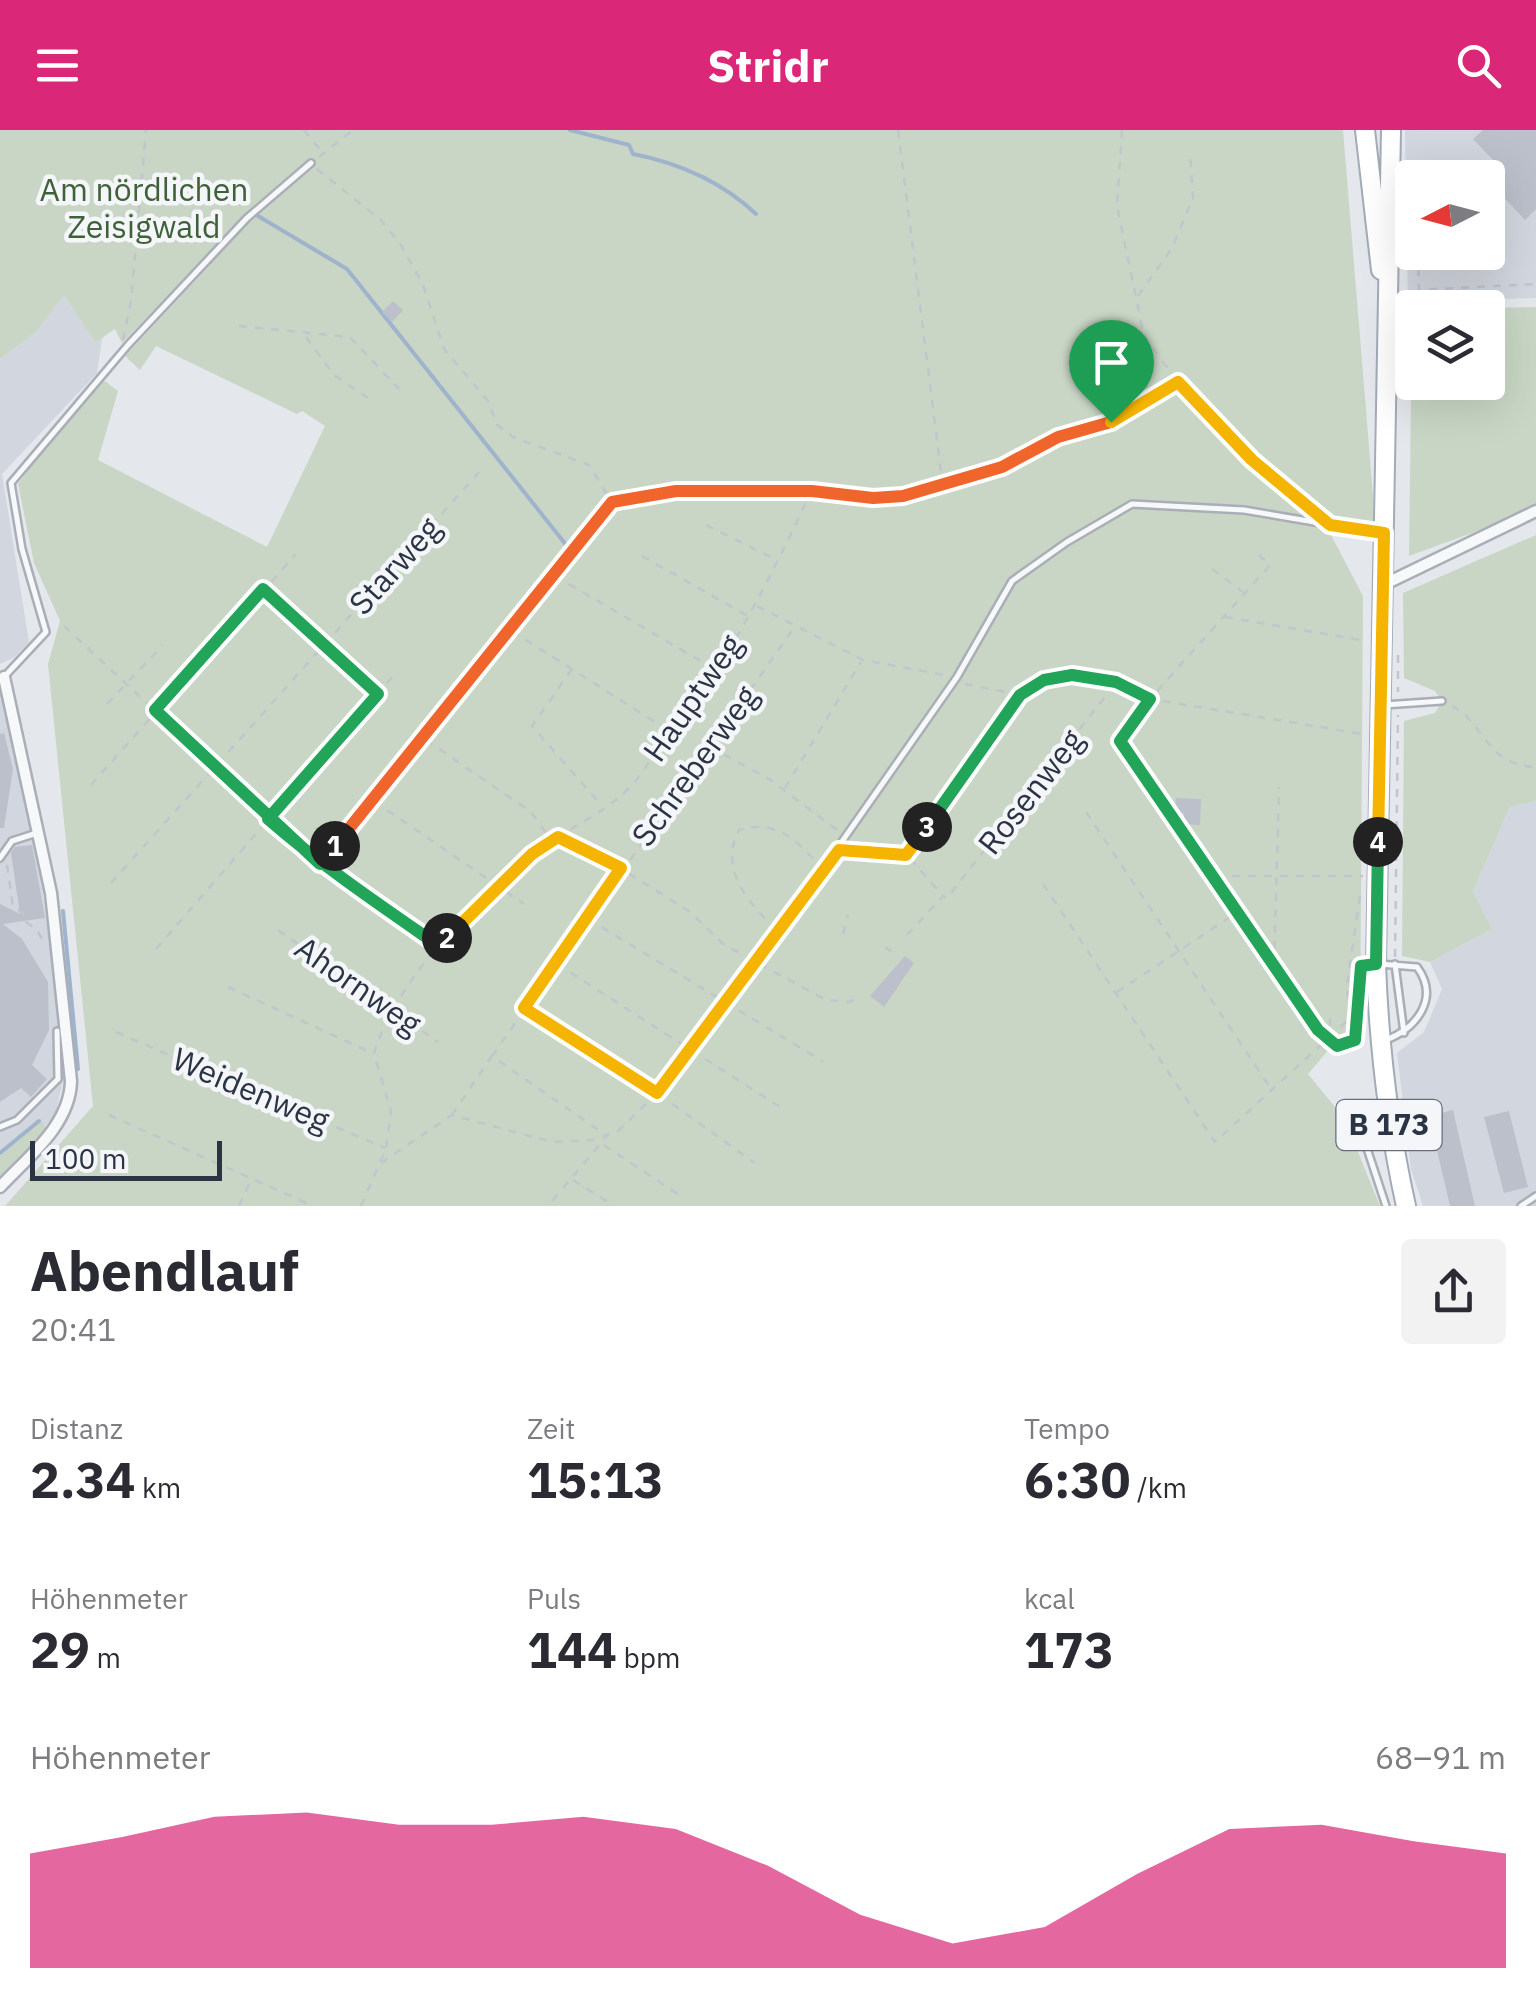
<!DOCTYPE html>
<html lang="de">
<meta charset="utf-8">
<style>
:root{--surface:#fff;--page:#f2f2f3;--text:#2b2b33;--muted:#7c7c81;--accent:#db2777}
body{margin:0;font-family:"IBM Plex Sans",sans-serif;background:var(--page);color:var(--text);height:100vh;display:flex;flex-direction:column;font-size:38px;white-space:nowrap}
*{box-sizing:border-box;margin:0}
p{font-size:32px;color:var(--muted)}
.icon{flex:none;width:55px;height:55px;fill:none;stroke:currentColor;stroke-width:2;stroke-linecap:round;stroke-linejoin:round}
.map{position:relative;height:1076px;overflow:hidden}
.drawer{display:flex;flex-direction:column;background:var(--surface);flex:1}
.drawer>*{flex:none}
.needle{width:65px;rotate:264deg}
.fabs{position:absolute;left:1395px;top:30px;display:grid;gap:20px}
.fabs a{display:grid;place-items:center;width:110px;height:110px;border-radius:10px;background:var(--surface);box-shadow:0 10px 40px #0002;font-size:50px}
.scale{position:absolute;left:30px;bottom:25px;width:192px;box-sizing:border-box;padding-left:10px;border:5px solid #2b3445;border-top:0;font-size:28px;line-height:35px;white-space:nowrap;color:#2b3445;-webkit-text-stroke:8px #f4f6f9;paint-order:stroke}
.pin{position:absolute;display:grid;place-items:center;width:85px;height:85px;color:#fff;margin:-102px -42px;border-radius:50% 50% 50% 0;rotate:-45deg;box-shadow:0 0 10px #0007}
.pin .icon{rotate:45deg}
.km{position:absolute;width:50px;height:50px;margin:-25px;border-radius:50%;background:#222;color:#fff;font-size:28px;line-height:50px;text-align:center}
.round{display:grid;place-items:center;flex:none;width:105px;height:105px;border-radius:10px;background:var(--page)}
.head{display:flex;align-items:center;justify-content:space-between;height:170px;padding:0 30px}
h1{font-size:55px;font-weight:700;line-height:75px}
.figures{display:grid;grid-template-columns:repeat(3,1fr);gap:15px;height:170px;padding:10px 30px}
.figures div{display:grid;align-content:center}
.figures b{font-size:50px;font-weight:700}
.figures small{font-size:28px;font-weight:400}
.figures p{font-size:28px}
.chart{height:280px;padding:20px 30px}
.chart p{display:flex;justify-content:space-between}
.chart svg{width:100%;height:180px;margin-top:10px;fill:var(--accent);opacity:.7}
header{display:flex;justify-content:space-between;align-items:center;height:130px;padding:0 30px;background:var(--accent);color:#fff;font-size:45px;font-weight:700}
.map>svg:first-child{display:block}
.built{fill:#d2d6de;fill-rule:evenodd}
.green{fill:#c9d6c5}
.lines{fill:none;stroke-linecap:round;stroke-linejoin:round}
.stream{stroke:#9fb4cc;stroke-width:4}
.building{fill:#bbc0ca}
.lane-casing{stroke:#a9aeb7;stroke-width:10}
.street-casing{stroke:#a9aeb7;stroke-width:15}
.primary-casing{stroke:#a3abb8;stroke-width:22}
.path{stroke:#c2c5cb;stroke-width:2.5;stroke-dasharray:8 8;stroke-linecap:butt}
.lane{stroke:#f7f8fa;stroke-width:5}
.street{stroke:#f7f8fa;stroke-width:10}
.primary{stroke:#fff;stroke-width:18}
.split-1-casing{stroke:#fff;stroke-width:20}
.split-2-casing{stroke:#fff;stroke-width:20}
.split-3-casing{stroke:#fff;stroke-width:20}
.split-4-casing{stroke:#fff;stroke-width:20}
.split-5-casing{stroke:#fff;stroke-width:20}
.split-1{stroke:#f0652b;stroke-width:12}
.split-2{stroke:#22a559;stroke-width:12}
.split-3{stroke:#f5b400;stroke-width:12}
.split-4{stroke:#22a559;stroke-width:12}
.split-5{stroke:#f5b400;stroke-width:12}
.labels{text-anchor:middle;stroke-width:9;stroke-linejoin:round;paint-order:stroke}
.shield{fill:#f4f6f9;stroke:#676e7b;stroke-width:2.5}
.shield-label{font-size:30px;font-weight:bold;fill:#2b3445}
.park-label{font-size:32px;fill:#3f6138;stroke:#f4f6f9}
.street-label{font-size:32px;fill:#2b3445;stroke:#f4f6f9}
</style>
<header><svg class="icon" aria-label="menu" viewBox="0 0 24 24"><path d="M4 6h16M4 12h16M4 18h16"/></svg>Stridr<svg class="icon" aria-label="search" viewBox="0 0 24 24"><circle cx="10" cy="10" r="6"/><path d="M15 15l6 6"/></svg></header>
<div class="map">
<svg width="1536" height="1076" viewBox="0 0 1536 1076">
<rect width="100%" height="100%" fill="#e4e7ec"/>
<path class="built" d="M1405 0H1536V168L1408 172ZM1412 48H1488V122H1412Z
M64 165 95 212 109 201 102 209 97 243 2 344 29 512 15 527 0 534V229L36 202Z
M0 556 37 714 65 943 55 985 0 1047Z
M1536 671V1076H1423L1411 1039 1397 923 1424 902 1442 859 1430 832 1492 799 1473 761 1510 677Z"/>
<path class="green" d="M0 0H1343L1375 390 1330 403 1363 466 1360 913 1331 917 1308 944 1344 988 1380 1076H5L93 976 48 534 60 491 34 433 18 354 86 263 105 251 118 261 98 330 267 417 325 296 302 281 297 284 156 216 140 240 125 226 208 137 202 130 122 213 115 199 95 212 64 165 36 202 0 229Z
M1536 177V374L1527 383 1409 426 1412 190V252H1488V178Z
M1536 405V671L1510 677 1473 761 1492 799 1430 832 1402 826 1404 591 1435 583 1442 571 1435 561 1404 548 1403 463Z
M41 991 47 999 0 1047V1026Z"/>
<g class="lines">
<path class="stream" d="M570 0 629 15 633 24C679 33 722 52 756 84
M258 86 347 139 567 416
M63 781 78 939
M0 1023 39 991"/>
</g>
<path class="building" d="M1483 0H1536V79L1525 90 1485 47 1498 35 1473 9Z
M393 171 403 180 392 192 382 182Z
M4 603 13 639 4 698H0V604Z
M1176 668 1201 669 1200 695 1184 694V683H1175Z
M32 715 45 788 3 794 22 809 48 852 49 900 32 935 47 949 31 967 21 958 0 972V774L20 784 11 723 15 717Z
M905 826 914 833 884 877 870 866Z
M1453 980 1475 1076H1450L1429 986Z
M1509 981 1528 1057 1504 1063 1484 987Z"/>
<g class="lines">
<defs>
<path id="lane" d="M4 547 46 502 22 419 11 353 128 215 247 88 311 33
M1384 575 1442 571
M0 728 12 711 37 703
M820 743 957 547 1012 451 1067 412 1132 374 1244 380 1379 403
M1379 834 1417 837C1440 868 1417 898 1386 910
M1395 834 1404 903
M1355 982 1386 1076
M0 997 17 990 58 949 57 901
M1521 1076 1536 1066"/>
<path id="street" d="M1383 455 1536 381
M0 1057C28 1027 70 995 71 951L51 763 4 547"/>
<path id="primary" d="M1365 0 1381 140
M1391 0 1376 834C1379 916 1388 995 1406 1076"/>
</defs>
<use href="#lane" class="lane-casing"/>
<use href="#street" class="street-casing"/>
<use href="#primary" class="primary-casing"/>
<path class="path" d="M304 0 322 22
M898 0 942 350
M1122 0 1117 76 1144 206 1178 252 1252 330 1319 383
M319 27 353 0
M317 39 381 90 401 115 423 155 444 219 489 272 496 294 513 307 589 335 612 372 676 361H812L873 368 903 366 1002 337 1058 307 1111 292 1178 252
M1418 122 1419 160 1536 154
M1138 166 1172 118 1193 68 1190 21
M239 196 350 207 399 259
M306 207 334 245 368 268
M123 210 131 171 146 0
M706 395 777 430
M1259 425 1270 435 1150 569 1120 611 1318 901 1337 916 1355 910 1360 847
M642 426 748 486
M1212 439 1243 462
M555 446 716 540
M264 460 376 563
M757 476 863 530 944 545
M1225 487 1367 511
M64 496 320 734 465 832
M512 501 669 601
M1398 525V562
M572 539 532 596 602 676
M965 554 1020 565 1044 550 1072 545 1116 553 1150 569 1363 604
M107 574 163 515
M1452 576C1485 593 1485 635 1536 637
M426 610 531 682 551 710
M710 617 769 649 837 700
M91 655 296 424
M785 658 861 532
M374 671 524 774
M1086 682 1271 959
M558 707 592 720 690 782 723 814 826 870 850 872 860 865
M848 720 907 725 942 765
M907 725 1018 567
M321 732 611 373
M7 735 13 777 25 784 26 792 37 800 45 815
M1216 746H1363
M111 753 479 342
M1043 754 1215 1012 1349 889 1347 854 1361 759
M588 789 824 932
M278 800 438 912
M776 800C749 773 718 740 739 700 772 689 795 708 816 732
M843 804 848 785
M907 805 943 766 947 768 1115 554
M885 817 893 823
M156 819 394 545
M1395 827 1398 585
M557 834 783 979
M1274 835 1279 657
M228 857 372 923
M1117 862 1239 781
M524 879 657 963 755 1033
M1330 888V907
M116 902 385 1018
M492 926 796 495
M109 985 313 1076
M452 985 492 926 607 1006 548 1076
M604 1015 682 1067
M381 1033 452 985 552 1012 592 1010 618 1001 657 963 816 750
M573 1050 614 1076
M239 1076 251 1050
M361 1076 386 1019 391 981 374 924C392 856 478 765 533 723 563 701 602 685 628 659 644 643 655 621 669 604 730 531 770 448 811 362"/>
<use href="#lane" class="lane"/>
<use href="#street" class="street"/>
<use href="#primary" class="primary"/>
</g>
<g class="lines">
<defs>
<path id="split-1" d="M335 716 612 372 676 361H812L873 368 903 366 1002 337 1058 307 1111 292"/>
<path id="split-2" d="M335 716 320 734 155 580 263 459 378 564 268 689C322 736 380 775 439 816L447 808"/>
<path id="split-3" d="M447 808 532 724 558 707 621 738 524 878 657 963 839 720 906 725 927 697"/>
<path id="split-4" d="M927 697 1020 565 1044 550 1072 545 1116 552 1150 569 1120 611 1318 900 1337 916 1355 910 1361 836 1376 834 1378 712"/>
<path id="split-5" d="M1111 292 1178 252 1252 330 1330 395 1384 403 1378 712"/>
</defs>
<use href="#split-1" class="split-1-casing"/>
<use href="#split-2" class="split-2-casing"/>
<use href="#split-3" class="split-3-casing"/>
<use href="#split-4" class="split-4-casing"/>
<use href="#split-5" class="split-5-casing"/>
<use href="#split-1" class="split-1"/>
<use href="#split-2" class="split-2"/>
<use href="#split-3" class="split-3"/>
<use href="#split-4" class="split-4"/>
<use href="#split-5" class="split-5"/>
</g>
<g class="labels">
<rect class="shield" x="1336.5" y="970" width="105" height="50" rx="8"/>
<g class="shield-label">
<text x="1389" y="1005">B 173</text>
</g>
<g class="park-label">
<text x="144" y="71">Am nördlichen<tspan x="144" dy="37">Zeisigwald</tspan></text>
</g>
<g class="street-label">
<text transform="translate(395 436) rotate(-48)" y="11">Starweg</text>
<text transform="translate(693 568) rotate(-55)" y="11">Hauptweg</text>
<text transform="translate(695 636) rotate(-54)" y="11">Schreberweg</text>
<text transform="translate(1031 662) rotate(-52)" y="11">Rosenweg</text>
<text transform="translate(358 856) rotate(35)" y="11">Ahornweg</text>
<text transform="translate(251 960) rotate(23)" y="11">Weidenweg</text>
</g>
</g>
</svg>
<div class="fabs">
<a><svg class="needle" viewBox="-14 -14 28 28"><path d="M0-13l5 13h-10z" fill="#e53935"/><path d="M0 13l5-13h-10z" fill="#7c7c81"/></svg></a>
<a><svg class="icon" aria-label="layers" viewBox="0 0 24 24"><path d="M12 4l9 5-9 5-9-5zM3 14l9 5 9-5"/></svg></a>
</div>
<div class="scale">100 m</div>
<div class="pin" style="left:1111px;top:292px;background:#1e9e55"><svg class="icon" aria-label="arrive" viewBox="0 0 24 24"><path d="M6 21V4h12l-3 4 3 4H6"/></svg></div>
<b class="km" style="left:335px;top:716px">1</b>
<b class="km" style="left:447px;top:808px">2</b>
<b class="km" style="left:927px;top:697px">3</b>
<b class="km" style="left:1378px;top:712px">4</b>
</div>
<section class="drawer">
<div class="head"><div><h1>Abendlauf</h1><p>20:41</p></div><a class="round"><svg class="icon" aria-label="share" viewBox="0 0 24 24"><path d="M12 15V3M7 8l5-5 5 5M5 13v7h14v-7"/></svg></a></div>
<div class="figures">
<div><p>Distanz</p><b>2.34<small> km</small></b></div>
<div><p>Zeit</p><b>15:13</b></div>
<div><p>Tempo</p><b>6:30<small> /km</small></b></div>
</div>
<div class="figures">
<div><p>Höhenmeter</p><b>29<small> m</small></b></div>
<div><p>Puls</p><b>144<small> bpm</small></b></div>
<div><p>kcal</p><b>173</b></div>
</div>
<div class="chart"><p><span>Höhenmeter</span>68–91 m</p>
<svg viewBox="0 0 160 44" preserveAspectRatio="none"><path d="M0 44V16L10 12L20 7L30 6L40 9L50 9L60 7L70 10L80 19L90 31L100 38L110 34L120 21L130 10L140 9L150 13L160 16V44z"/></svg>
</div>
</section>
